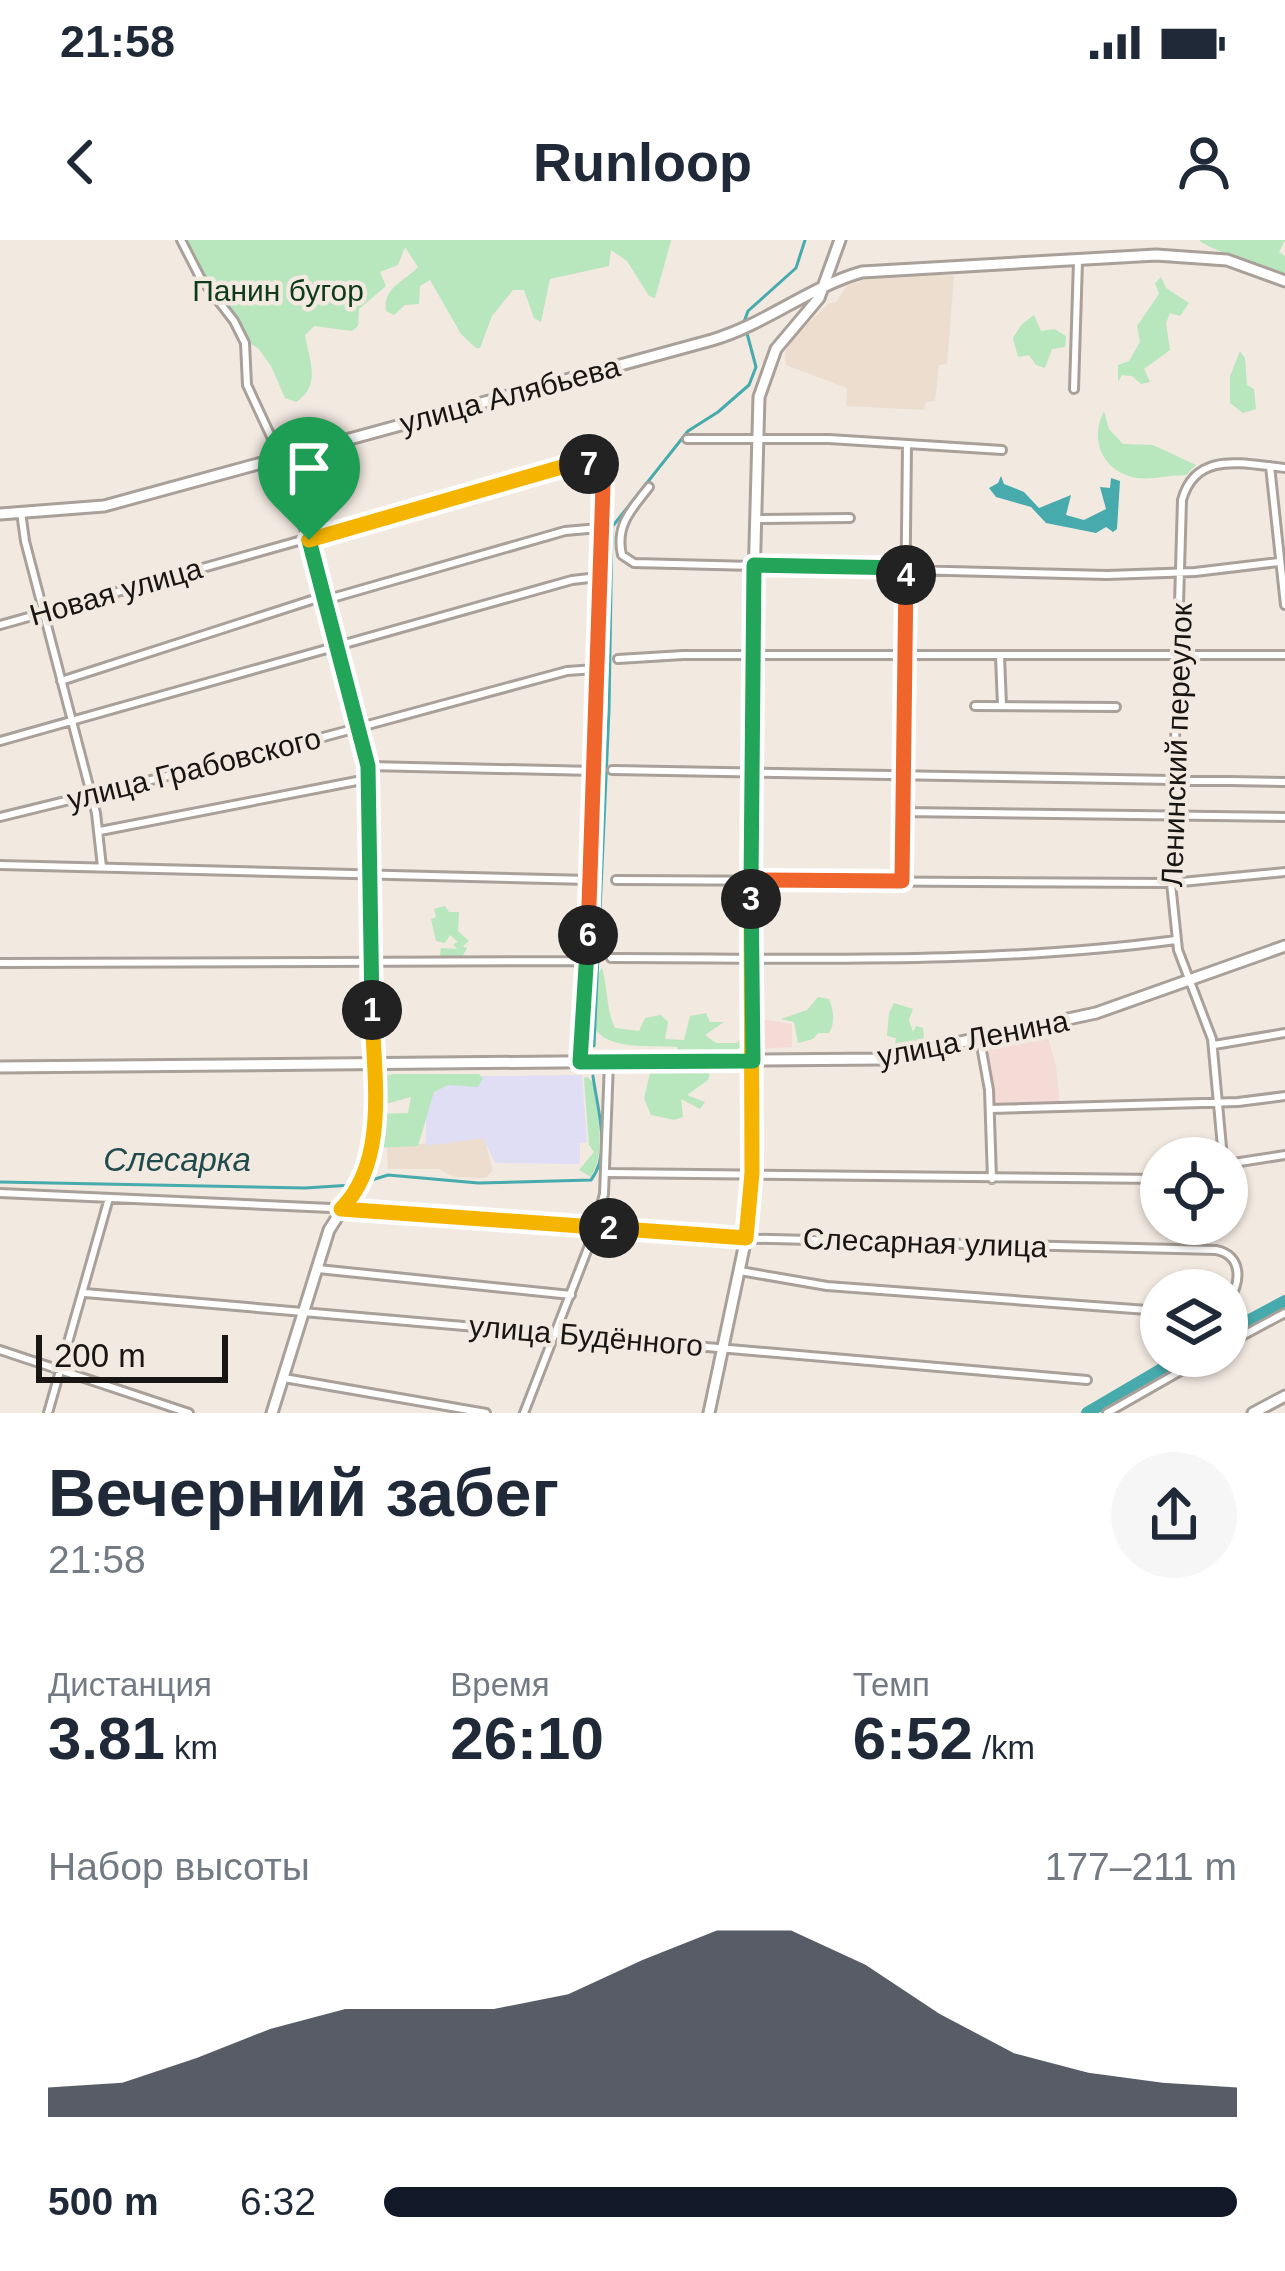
<!DOCTYPE html>
<html lang="ru">
<meta charset="utf-8">
<style>
:root{--surface:#fff;--page:#f6f6f7;--text:#1f2937;--muted:#747a83;--accent:#111827}
body{margin:0;font-family:Helvetica,sans-serif;background:var(--page);color:var(--text);height:100vh;display:flex;flex-direction:column;font-size:45px;white-space:nowrap}
*{box-sizing:border-box;margin:0}
p{font-size:39px;color:var(--muted)}
.icon{flex:none;width:66px;height:66px;fill:none;stroke:currentColor;stroke-width:2;stroke-linecap:round;stroke-linejoin:round}
.map{position:relative;height:1173px;overflow:hidden}
.drawer{display:flex;flex-direction:column;background:var(--surface);flex:1}
.drawer>*{flex:none}
.tools{position:absolute;left:1140px;top:897px;display:grid;gap:24px}
.tools a{display:grid;place-items:center;width:108px;height:108px;border-radius:50%;background:var(--surface);box-shadow:0 3px 9px #0004;font-size:60px}
.scale{position:absolute;left:36px;bottom:30px;width:192px;box-sizing:border-box;padding-left:12px;border:6px solid #181512;border-top:0;font-size:33px;line-height:42px;white-space:nowrap;color:#181512;-webkit-text-stroke:9px #f2e9e1;paint-order:stroke}
.pin{position:absolute;display:grid;place-items:center;width:102px;height:102px;color:#fff;margin:-123px -51px;border-radius:50% 50% 50% 0;rotate:-45deg;box-shadow:0 0 12px #0007}
.pin .icon{rotate:45deg}
.km{position:absolute;width:60px;height:60px;margin:-30px;border-radius:50%;background:#222;color:#fff;font-size:33px;line-height:60px;text-align:center}
.round{display:grid;place-items:center;flex:none;width:126px;height:126px;border-radius:63px;background:var(--page)}
.head{display:flex;align-items:center;justify-content:space-between;height:204px;padding:0 48px}
h1{font-size:66px;font-weight:600;line-height:90px}
.figures{display:grid;grid-template-columns:repeat(3,1fr);gap:18px;height:204px;padding:12px 48px}
.figures div{display:grid;align-content:center}
.figures b{font-size:60px;font-weight:600}
.figures small{font-size:33px;font-weight:400}
.figures p{font-size:33px}
.chart{height:336px;padding:24px 48px}
.chart p{display:flex;justify-content:space-between}
.chart svg{width:100%;height:216px;margin-top:12px;fill:var(--accent);opacity:.7}
ul{padding:0 48px;list-style:none;font-size:39px}
li{display:grid;grid-template-columns:192px 144px 1fr;align-items:center;height:90px}
li i{height:30px;border-radius:15px;background:var(--accent)}
.status{display:flex;justify-content:space-between;align-items:center;height:84px;padding:0 60px;background:var(--surface);direction:ltr}
.status svg{height:33px;fill:currentColor}
header{display:flex;justify-content:space-between;align-items:center;height:156px;padding:0 48px;background:var(--surface);font-size:54px;font-weight:600}
.map>svg:first-child{display:block}
.commercial{fill:#f5dbd5}
.built{fill:#ecddcf}
.education{fill:#e0def5}
.green{fill:#b8e6bd}
.water{fill:#47abad}
.lines{fill:none;stroke-linecap:round;stroke-linejoin:round}
.stream{stroke:#47abad;stroke-width:3}
.river{stroke:#47abad;stroke-width:12}
.street-casing{stroke:#a9a099;stroke-width:12}
.secondary-casing{stroke:#a9a099;stroke-width:15}
.street{stroke:#fff;stroke-width:6}
.secondary{stroke:#fff;stroke-width:9}
.split-1-casing{stroke:#fff;stroke-width:24}
.split-2-casing{stroke:#fff;stroke-width:24}
.split-3-casing{stroke:#fff;stroke-width:24}
.split-4-casing{stroke:#fff;stroke-width:24}
.split-5-casing{stroke:#fff;stroke-width:24}
.split-6-casing{stroke:#fff;stroke-width:24}
.split-7-casing{stroke:#fff;stroke-width:24}
.split-8-casing{stroke:#fff;stroke-width:24}
.split-1{stroke:#22a559;stroke-width:15}
.split-2{stroke:#f5b400;stroke-width:15}
.split-3{stroke:#f5b400;stroke-width:15}
.split-4{stroke:#f0652b;stroke-width:15}
.split-5{stroke:#22a559;stroke-width:15}
.split-6{stroke:#22a559;stroke-width:15}
.split-7{stroke:#f0652b;stroke-width:15}
.split-8{stroke:#f5b400;stroke-width:15}
.labels{text-anchor:middle;stroke-width:9;stroke-linejoin:round;paint-order:stroke}
.park-label{font-size:30px;fill:#0f3a19;stroke:#f2e9e1}
.street-label{font-size:30px;fill:#181512;stroke:#f2e9e1}
.water-label{font-size:33px;font-style:italic;fill:#1f4b4c;stroke:#f2e9e1}
</style>
<div class="status"><b>21:58</b><svg viewBox="0 0 49 12"><path d="M0 12V9h3v3zM5 12V6h3v6zM10 12V3h3v9zM15 12V0h3v12zM26 1h20v11H26zM47 4h2v5h-2z"/></svg></div>
<header><svg class="icon" aria-label="back" viewBox="0 0 24 24"><path d="M15 5l-7 7 7 7"/></svg>Runloop<svg class="icon" aria-label="person" viewBox="0 0 24 24"><circle cx="12" cy="8" r="4"/><path d="M4 21q1-7 8-7t8 7"/></svg></header>
<div class="map">
<svg width="1285" height="1173" viewBox="0 0 1285 1173">
<rect width="100%" height="100%" fill="#f2e9e1"/>
<path class="commercial" d="M756 778 792 784V807L756 809Z
M1046 790 1056 826 1060 865H994L986 807 993 801Z"/>
<path class="built" d="M951 35 954 37 947 124 939 125 935 161 926 162 924 170 846 166 847 148 786 125 785 112 794 97 828 64 836 62 847 46 874 36Z
M484 898 493 930 486 938 454 937 439 929H388L387 907Z"/>
<path class="education" d="M582 835 587 902 580 903V924L495 923 483 898 426 906V873L416 837Z"/>
<path class="green" d="M188 0H671V1L655 58 649 56 627 21 611 10 609 26 550 39 541 82 534 78 524 50H513L492 76 480 108H476L461 94 430 40 420 46 419 64 405 65 394 75 386 71C383 47 404 42 418 27L405 7 398 25 380 32 386 46 359 69 358 86 352 91 314 86 305 95C309 120 322 145 296 162L285 158 271 126 258 108 249 103 196 24Z
M1199 0H1285L1279 12 1285 16V33C1262 23 1213 13 1199 0Z
M1161 37 1166 48 1189 63 1180 76 1170 73 1166 83 1170 110 1144 129 1150 142 1141 144 1132 136 1122 135 1118 142V125L1129 121 1140 102 1137 86 1159 54 1155 43Z
M1034 75 1041 91 1054 89 1066 96 1065 107 1052 109 1045 128 1036 125 1029 115 1018 117 1013 98 1022 84Z
M1240 111 1245 118 1247 145 1254 149 1256 169 1243 173 1230 163V136Z
M1104 171 1109 189 1123 204 1153 205 1196 225 1186 235C1170 235 1152 240 1137 238 1102 232 1089 200 1104 171Z
M445 666 449 672H459L458 691 469 701 463 706 467 708 462 717 440 716 441 708 457 709 453 704 458 702 450 695 445 703 436 701 431 679 436 677 434 669Z
M602 728C608 748 606 770 615 788L639 791 645 778 661 775 668 782 665 799 684 800 690 776 706 773 710 782H724L705 795 716 803H737L746 793 747 807 738 808 736 814 681 815 677 807C637 805 578 813 594 755 597 743 594 738 602 728Z
M818 757 829 759C833 768 836 783 829 793H818L813 799 798 803 794 782 781 779 807 770Z
M894 763 913 769 909 780 913 792 916 786 923 788 924 797 916 808 894 811 896 798 887 796 889 773Z
M702 828 710 833 708 840 687 855 705 862 700 869 681 859 683 877 674 880 651 875 644 858 650 833Z
M393 834H479L483 839 478 847 448 845 434 852 418 906 376 908 379 874 408 873 411 857 378 866 380 837Z
M587 837 593 842C597 873 607 910 591 937L579 930 594 912 589 905 584 838Z"/>
<path class="water" d="M1001 236 1004 244 1024 252 1039 268 1071 255 1066 275 1084 280 1106 269 1100 247 1110 248 1111 238 1120 241 1117 289 1113 292 1106 287 1096 293 1046 283 1031 267 996 257 989 248 998 243Z"/>
<g class="lines">
<path class="stream" d="M0 497 69 477
M594 806 609 470 612 287 688 191 718 172 749 145 756 127 744 82 748 71 796 28 805 0
M372 940 388 935 478 943 591 940C612 913 597 868 593 836
M0 942 305 948 352 945"/>
<path class="river" d="M1227 1092 1285 1061
M1087 1173 1184 1116"/>
<defs>
<path id="street" d="M181 0 200 37 234 81 245 103 247 145 281 218
M1074 149 1078 21
M687 199H829L1002 210
M1270 226 1285 365
M649 247C632 269 615 285 622 315L634 323 1107 335 1195 332 1279 322
M21 272 25 301 96 573 102 627
M755 279 850 278
M325 360 565 291 599 288
M0 385 579 222 594 226 603 246 581 822
M1000 416 1002 466
M618 419 683 415H1285
M61 441 324 356
M975 466 1116 467
M0 501 572 340 598 337
M368 526 595 531
M612 530 1285 542
M903 572 1285 577
M0 577 294 505 567 431 596 429
M100 591 367 539
M0 625 590 640
M616 640 1171 643 1285 632
M902 641 907 205
M611 718C799 718 990 725 1176 700
M0 723 587 721
M980 800 989 850 992 939
M1214 805 1285 793
M990 869 1238 862 1285 856
M1223 918 1212 799 1178 710 1171 643 1182 260C1196 210 1243 224 1285 228
M1227 924 1285 915
M608 933 1161 939
M0 953 353 969 728 998 1216 1010C1243 1015 1242 1044 1227 1062
M318 1029 571 1055
M740 1031 827 1046 1161 1071
M85 1053 1087 1140
M1227 1104 1285 1073
M0 1110 189 1173
M284 1138 486 1173
M48 1173 109 958
M524 1173 590 1003 604 954 609 822
M1107 1173 1207 1116"/>
<path id="secondary" d="M0 274 104 266 712 100C766 84 809 47 862 32L1156 15 1227 20 1285 41
M0 827 881 819 1096 773 1285 706
M272 1173 329 990 366 932 373 887 368 526 301 271 281 218
M709 1173 746 998 751 953 752 416 759 157 776 109 819 58 840 0
M1253 1173 1285 1156"/>
</defs>
<use href="#street" class="street-casing"/>
<use href="#secondary" class="secondary-casing"/>
<use href="#street" class="street"/>
<use href="#secondary" class="secondary"/>
</g>
<g class="lines">
<defs>
<path id="split-1" d="M309 300 368 526 372 770"/>
<path id="split-2" d="M372 770C373 833 390 920 341 969L609 988"/>
<path id="split-3" d="M609 988 746 998 752 933 751 659"/>
<path id="split-4" d="M751 659V640L902 641 906 335"/>
<path id="split-5" d="M751 643 754 325 907 328 906 335"/>
<path id="split-6" d="M588 695 580 822 753 821 751 643"/>
<path id="split-7" d="M588 695 603 246 599 231 589 224"/>
<path id="split-8" d="M309 300 579 222 589 224"/>
</defs>
<use href="#split-1" class="split-1-casing"/>
<use href="#split-2" class="split-2-casing"/>
<use href="#split-3" class="split-3-casing"/>
<use href="#split-4" class="split-4-casing"/>
<use href="#split-5" class="split-5-casing"/>
<use href="#split-6" class="split-6-casing"/>
<use href="#split-7" class="split-7-casing"/>
<use href="#split-8" class="split-8-casing"/>
<use href="#split-1" class="split-1"/>
<use href="#split-2" class="split-2"/>
<use href="#split-3" class="split-3"/>
<use href="#split-4" class="split-4"/>
<use href="#split-5" class="split-5"/>
<use href="#split-6" class="split-6"/>
<use href="#split-7" class="split-7"/>
<use href="#split-8" class="split-8"/>
</g>
<g class="labels">
<g class="park-label">
<text x="278" y="61">Панин бугор</text>
</g>
<g class="street-label">
<text transform="translate(510 155) rotate(-15)" y="10">улица Алябьева</text>
<text transform="translate(116 352) rotate(-16)" y="10">Новая улица</text>
<text transform="translate(1177 505) rotate(-88)" y="10">Ленинский переулок</text>
<text transform="translate(194 529) rotate(-14)" y="10">улица Грабовского</text>
<text transform="translate(973 799) rotate(-11)" y="10">улица Ленина</text>
<text transform="translate(925 1003) rotate(2)" y="10">Слесарная улица</text>
<text transform="translate(586 1096) rotate(5)" y="10">улица Будённого</text>
</g>
<g class="water-label">
<text x="177" y="931">Слесарка</text>
</g>
</g>
</svg>
<div class="tools">
<a><svg class="icon" aria-label="locate" viewBox="0 0 24 24"><circle cx="12" cy="12" r="6"/><path d="M12 2v4M12 18v4M2 12h4M18 12h4"/></svg></a>
<a><svg class="icon" aria-label="layers" viewBox="0 0 24 24"><path d="M12 4l9 5-9 5-9-5zM3 14l9 5 9-5"/></svg></a>
</div>
<div class="scale">200 m</div>
<div class="pin" style="left:309px;top:300px;background:#1e9e55"><svg class="icon" aria-label="arrive" viewBox="0 0 24 24"><path d="M6 21V4h12l-3 4 3 4H6"/></svg></div>
<b class="km" style="left:372px;top:770px">1</b>
<b class="km" style="left:609px;top:988px">2</b>
<b class="km" style="left:751px;top:659px">3</b>
<b class="km" style="left:906px;top:335px">4</b>
<b class="km" style="left:588px;top:695px">6</b>
<b class="km" style="left:589px;top:224px">7</b>
</div>
<section class="drawer">
<div class="head"><div><h1>Вечерний забег</h1><p>21:58</p></div><a class="round"><svg class="icon" aria-label="share" viewBox="0 0 24 24"><path d="M12 15V3M7 8l5-5 5 5M5 13v7h14v-7"/></svg></a></div>
<div class="figures">
<div><p>Дистанция</p><b>3.81<small> km</small></b></div>
<div><p>Время</p><b>26:10</b></div>
<div><p>Темп</p><b>6:52<small> /km</small></b></div>
</div>
<div class="chart"><p><span>Набор высоты</span>177–211 m</p>
<svg viewBox="0 0 160 44" preserveAspectRatio="none"><path d="M0 44V38L10 37L20 32L30 26L40 22L50 22L60 22L70 19L80 12L90 6L100 6L110 13L120 23L130 31L140 35L150 37L160 38V44z"/></svg>
</div>
<ul>
<li><b>500 m</b>6:32<i style="width:100%"></i></li>
</ul>
</section>
